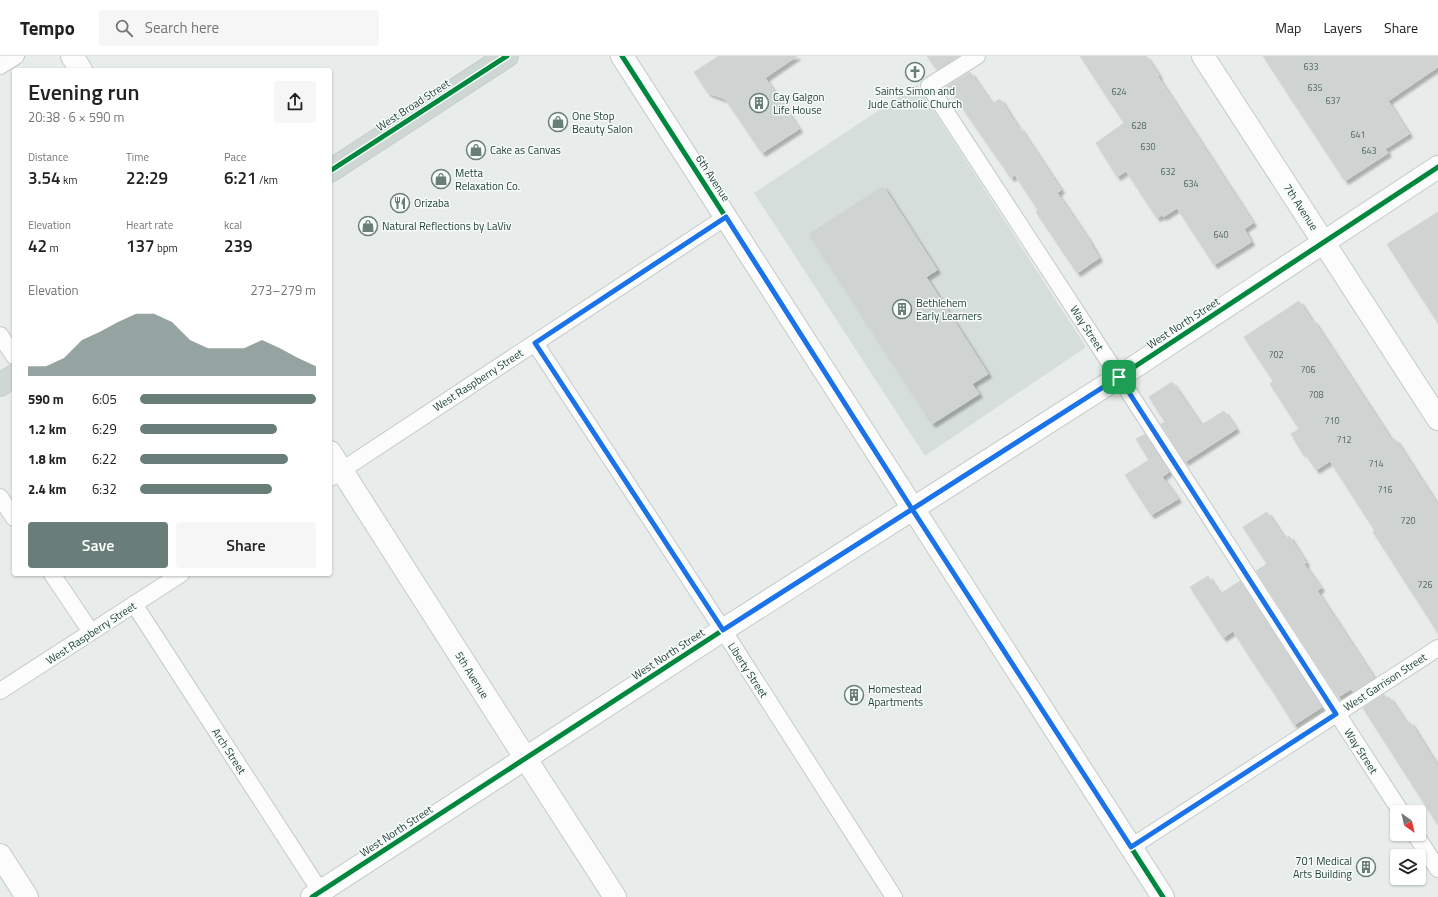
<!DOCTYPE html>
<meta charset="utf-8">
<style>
:root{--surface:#fff;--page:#f6f6f6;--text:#222;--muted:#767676;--line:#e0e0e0;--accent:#697e78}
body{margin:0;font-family:"Titillium Web",sans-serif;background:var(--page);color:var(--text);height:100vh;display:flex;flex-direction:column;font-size:15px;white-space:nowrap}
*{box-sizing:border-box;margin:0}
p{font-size:13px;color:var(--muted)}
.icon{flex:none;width:22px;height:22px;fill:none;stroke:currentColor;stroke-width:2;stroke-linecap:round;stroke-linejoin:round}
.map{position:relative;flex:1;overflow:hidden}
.panel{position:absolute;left:12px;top:12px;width:320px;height:508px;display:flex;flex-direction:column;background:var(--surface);border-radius:4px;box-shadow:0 1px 3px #0004}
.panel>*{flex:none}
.needle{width:26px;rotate:146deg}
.controls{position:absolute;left:1390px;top:749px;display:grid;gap:8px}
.controls a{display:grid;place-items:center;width:36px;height:36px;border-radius:4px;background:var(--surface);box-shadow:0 1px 3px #0004;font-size:20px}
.pin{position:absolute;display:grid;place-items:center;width:34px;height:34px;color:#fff;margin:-17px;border-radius:8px;box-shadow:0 2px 6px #0006}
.round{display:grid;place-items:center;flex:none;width:42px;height:42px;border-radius:4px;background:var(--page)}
.summary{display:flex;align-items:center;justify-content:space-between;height:68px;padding:0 16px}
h1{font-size:22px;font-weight:600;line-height:30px}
.stats{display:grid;grid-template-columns:repeat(3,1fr);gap:6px;height:68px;padding:4px 16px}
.stats div{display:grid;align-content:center}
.stats b{font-size:17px;font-weight:600}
.stats small{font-size:11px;font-weight:400}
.stats p{font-size:11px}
.chart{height:112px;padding:8px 16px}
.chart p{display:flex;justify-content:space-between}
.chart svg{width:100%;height:72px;margin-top:4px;fill:var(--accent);opacity:.7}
.primary-button{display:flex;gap:8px;margin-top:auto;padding:8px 16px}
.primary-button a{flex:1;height:46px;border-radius:4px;background:var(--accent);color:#fff;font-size:16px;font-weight:600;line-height:46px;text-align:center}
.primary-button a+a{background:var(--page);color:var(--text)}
ul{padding:0 16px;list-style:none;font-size:13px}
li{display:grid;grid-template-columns:64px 48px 1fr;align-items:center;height:30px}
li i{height:10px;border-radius:5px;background:var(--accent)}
header{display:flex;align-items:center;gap:24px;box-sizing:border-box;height:56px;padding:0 20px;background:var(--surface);border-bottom:1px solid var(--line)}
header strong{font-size:19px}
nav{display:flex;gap:22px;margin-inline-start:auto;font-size:14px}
.search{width:280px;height:36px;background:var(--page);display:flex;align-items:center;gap:10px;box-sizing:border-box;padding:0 14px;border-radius:4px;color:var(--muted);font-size:15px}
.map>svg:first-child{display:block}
.built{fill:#d6dedb}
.building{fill:#cfd4d2;stroke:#d1d6d4;filter:url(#shadow)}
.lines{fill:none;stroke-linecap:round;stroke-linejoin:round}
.service-casing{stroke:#c5cac8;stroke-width:18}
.minor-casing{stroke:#c5cac8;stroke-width:24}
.primary-casing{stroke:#c3ccc9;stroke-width:24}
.service{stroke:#fcfcfc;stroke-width:16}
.minor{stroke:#fcfcfc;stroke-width:22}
.primary{stroke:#cfd7d5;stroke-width:22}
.cycleway-casing{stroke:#f7fbf9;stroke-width:8}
.cycleway{stroke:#00873e;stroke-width:5}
.route-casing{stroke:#fff;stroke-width:8}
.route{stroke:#1a73e8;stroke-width:5}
.labels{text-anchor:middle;stroke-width:3;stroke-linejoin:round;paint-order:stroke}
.number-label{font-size:9px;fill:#506761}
.poi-label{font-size:11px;fill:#24423a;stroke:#f7fbf9;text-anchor:start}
.street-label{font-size:11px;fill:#24423a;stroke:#f7fbf9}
</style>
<header>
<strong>Tempo</strong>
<div class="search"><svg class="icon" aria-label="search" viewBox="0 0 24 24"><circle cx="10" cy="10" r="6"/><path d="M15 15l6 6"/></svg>Search here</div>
<nav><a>Map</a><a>Layers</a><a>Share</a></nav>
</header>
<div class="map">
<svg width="1438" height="841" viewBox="0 0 1438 841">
<defs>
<filter id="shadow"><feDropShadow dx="3.5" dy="3.5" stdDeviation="1" flood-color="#0004"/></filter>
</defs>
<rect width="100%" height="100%" fill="#e8edeb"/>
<path class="built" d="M917 29 1086 291 925 400 754 137Z"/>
<path class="building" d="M719 0H797L765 22 799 73 762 97 725 43 708 37 694 16Z
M927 0H959L937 14Z
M1080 0H1146L1159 20 1158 21 1253 167 1244 173 1251 186 1214 209 1177 152 1163 161 1162 159 1157 162 1126 115 1117 121 1096 87 1124 67Z
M1263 0H1438V11L1388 45 1409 78 1385 93 1388 97 1345 125Z
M970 16 992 48 1000 43 1019 73 1020 72 1061 134 1057 137 1088 183 1099 202 1077 217 1036 156 1038 154 1015 119 1011 122 947 30Z
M883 130 937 214 926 221 988 318 972 328 979 338 932 368 809 178Z
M1438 156V267L1387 188Z
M1299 245 1312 265 1313 264 1392 385 1395 383 1438 450V577L1373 476 1375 475 1330 405 1316 414 1304 396 1302 397 1291 378 1299 373 1270 328 1273 325 1244 281Z
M1172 326 1201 369 1224 355 1236 373 1185 406 1161 368 1165 366 1149 341Z
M1145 378 1169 416 1162 421 1178 443 1151 459 1125 419 1149 404 1136 383Z
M1267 456 1285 483 1289 480 1306 507 1304 508 1321 532 1317 535 1374 622 1353 636 1351 633 1338 641 1256 515 1267 508 1243 471Z
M1208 520 1220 538 1240 525 1322 651 1294 669 1267 626H1266L1233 575 1223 582 1190 531Z
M1384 638 1387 642 1389 641 1407 668 1410 666 1438 711V769L1363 652Z"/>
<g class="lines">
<defs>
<path id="service" d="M977 0 929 30 1119 321 1401 756
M0 10 16 0
M0 279 14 300
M535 287 723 574 894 841
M330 422 726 161
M0 441 14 462
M52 518 91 576
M134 548 324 841
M0 635 181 518
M1415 778 1438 813
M1131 791 1438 592"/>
<path id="minor" d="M72 0 81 14
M622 0 1163 841
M1203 0 1438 363
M330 396 526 703 615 841
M0 799 27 841
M312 841 723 574 1119 321 1438 111"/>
<path id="primary" d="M330 115 507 0
M0 329 14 320"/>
</defs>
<use href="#service" class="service-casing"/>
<use href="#minor" class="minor-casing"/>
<use href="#primary" class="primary-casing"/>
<use href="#service" class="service"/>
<use href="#minor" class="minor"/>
<use href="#primary" class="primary"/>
<defs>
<path id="cycleway" d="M622 0 1163 841
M330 115 507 0
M312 841 723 574 1119 321 1438 111"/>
</defs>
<use href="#cycleway" class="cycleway-casing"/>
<use href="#cycleway" class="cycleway"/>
</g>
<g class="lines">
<defs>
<path id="route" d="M1119 321 723 574 535 287 726 161 912 453 1131 791 1336 658 1119 321"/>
</defs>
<use href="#route" class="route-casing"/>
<use href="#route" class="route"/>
</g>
<defs>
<symbol id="church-ring" viewBox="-11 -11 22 22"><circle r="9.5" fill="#f7fbf9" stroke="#697e78" stroke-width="1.5"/><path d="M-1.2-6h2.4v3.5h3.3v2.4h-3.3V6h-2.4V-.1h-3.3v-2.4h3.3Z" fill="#697e78"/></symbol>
<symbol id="building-ring" viewBox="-11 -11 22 22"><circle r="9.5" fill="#f7fbf9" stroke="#697e78" stroke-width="1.5"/><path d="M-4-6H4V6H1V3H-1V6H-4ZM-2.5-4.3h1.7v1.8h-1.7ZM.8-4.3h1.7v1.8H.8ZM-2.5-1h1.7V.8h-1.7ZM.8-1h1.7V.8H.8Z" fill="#697e78"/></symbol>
<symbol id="shop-ring" viewBox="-11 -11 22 22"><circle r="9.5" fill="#f7fbf9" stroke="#697e78" stroke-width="1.5"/><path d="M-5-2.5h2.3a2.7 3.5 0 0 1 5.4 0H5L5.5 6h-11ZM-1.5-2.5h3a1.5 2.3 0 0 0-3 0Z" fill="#697e78"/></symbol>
<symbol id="restaurant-ring" viewBox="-11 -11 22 22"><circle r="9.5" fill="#f7fbf9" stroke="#697e78" stroke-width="1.5"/><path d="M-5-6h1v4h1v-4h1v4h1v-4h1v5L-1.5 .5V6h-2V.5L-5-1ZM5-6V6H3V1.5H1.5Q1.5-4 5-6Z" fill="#697e78"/></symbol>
</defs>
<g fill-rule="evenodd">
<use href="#church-ring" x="904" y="5" width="22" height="22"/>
<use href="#building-ring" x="748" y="36" width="22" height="22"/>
<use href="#shop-ring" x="547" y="55" width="22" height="22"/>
<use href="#shop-ring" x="465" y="83" width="22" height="22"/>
<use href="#shop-ring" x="430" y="112" width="22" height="22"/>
<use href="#restaurant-ring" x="389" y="136" width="22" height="22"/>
<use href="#shop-ring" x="357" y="159" width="22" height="22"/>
<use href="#building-ring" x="891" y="242" width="22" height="22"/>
<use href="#building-ring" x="843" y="628" width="22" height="22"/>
<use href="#building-ring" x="1355" y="800" width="22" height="22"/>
</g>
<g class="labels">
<g class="number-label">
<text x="1311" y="14">633</text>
<text x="1315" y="35">635</text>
<text x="1119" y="39">624</text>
<text x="1333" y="48">637</text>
<text x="1139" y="73">628</text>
<text x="1358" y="82">641</text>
<text x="1148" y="94">630</text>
<text x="1369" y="98">643</text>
<text x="1168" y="119">632</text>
<text x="1191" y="131">634</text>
<text x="1221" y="182">640</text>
<text x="1276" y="302">702</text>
<text x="1308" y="317">706</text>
<text x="1316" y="342">708</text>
<text x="1332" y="368">710</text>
<text x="1344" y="387">712</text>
<text x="1376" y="411">714</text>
<text x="1385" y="437">716</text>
<text x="1408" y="468">720</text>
<text x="1425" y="532">726</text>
</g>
<g class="poi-label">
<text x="915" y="39" text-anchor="middle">Saints Simon and<tspan x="915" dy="13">Jude Catholic Church</tspan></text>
<text x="773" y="45">Cay Galgon<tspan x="773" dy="13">Life House</tspan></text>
<text x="572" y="64">One Stop<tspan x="572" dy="13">Beauty Salon</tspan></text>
<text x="490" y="98">Cake as Canvas</text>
<text x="455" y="121">Metta<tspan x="455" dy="13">Relaxation Co.</tspan></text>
<text x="414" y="151">Orizaba</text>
<text x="382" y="174">Natural Reflections by LaViv</text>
<text x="916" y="251">Bethlehem<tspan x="916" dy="13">Early Learners</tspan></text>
<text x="868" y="637">Homestead<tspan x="868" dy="13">Apartments</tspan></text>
<text x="1352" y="809" text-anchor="end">701 Medical<tspan x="1352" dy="13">Arts Building</tspan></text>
</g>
<g class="street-label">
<text transform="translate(413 49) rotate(-33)" y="4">West Broad Street</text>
<text transform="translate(713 122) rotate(57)" y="4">6th Avenue</text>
<text transform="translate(1301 151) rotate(57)" y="4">7th Avenue</text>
<text transform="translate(1183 267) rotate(-33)" y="4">West North Street</text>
<text transform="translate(1087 272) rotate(57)" y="4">Way Street</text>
<text transform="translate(478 324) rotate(-33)" y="4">West Raspberry Street</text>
<text transform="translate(91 577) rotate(-33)" y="4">West Raspberry Street</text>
<text transform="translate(668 598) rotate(-33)" y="4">West North Street</text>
<text transform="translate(748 614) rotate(57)" y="4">Liberty Street</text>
<text transform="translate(472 619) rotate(58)" y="4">5th Avenue</text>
<text transform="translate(1385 626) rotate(-33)" y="4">West Garrison Street</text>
<text transform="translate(229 695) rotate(57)" y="4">Arch Street</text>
<text transform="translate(1361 695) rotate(57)" y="4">Way Street</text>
<text transform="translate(396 775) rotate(-33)" y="4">West North Street</text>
</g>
</g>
</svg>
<div class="controls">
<a><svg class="needle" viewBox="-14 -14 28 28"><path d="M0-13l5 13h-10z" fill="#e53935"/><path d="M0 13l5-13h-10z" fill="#767676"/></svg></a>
<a><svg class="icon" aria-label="layers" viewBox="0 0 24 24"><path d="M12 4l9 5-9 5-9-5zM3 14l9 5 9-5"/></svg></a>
</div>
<div class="pin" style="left:1119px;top:321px;background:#1e9e55"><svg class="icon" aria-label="arrive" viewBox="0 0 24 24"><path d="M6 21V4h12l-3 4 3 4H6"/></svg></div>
<section class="panel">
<div class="summary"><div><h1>Evening run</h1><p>20:38 · 6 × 590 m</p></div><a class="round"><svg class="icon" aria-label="share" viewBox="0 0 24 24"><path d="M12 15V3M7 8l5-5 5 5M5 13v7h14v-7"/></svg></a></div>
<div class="stats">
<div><p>Distance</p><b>3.54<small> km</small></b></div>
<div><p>Time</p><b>22:29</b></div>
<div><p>Pace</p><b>6:21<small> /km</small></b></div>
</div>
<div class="stats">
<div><p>Elevation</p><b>42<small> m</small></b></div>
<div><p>Heart rate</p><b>137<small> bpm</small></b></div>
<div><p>kcal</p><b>239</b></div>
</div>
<div class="chart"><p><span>Elevation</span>273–279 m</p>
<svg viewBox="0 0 160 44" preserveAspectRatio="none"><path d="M0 44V38L10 38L20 33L30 22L40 17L50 11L60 6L70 6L80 11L90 22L100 27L110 27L120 27L130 22L140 27L150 33L160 38V44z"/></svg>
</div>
<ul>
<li><b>590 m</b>6:05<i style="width:100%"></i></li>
<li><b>1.2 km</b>6:29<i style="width:78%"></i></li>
<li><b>1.8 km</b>6:22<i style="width:84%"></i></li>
<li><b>2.4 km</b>6:32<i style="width:75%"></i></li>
</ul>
<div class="primary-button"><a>Save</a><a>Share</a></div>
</section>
</div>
